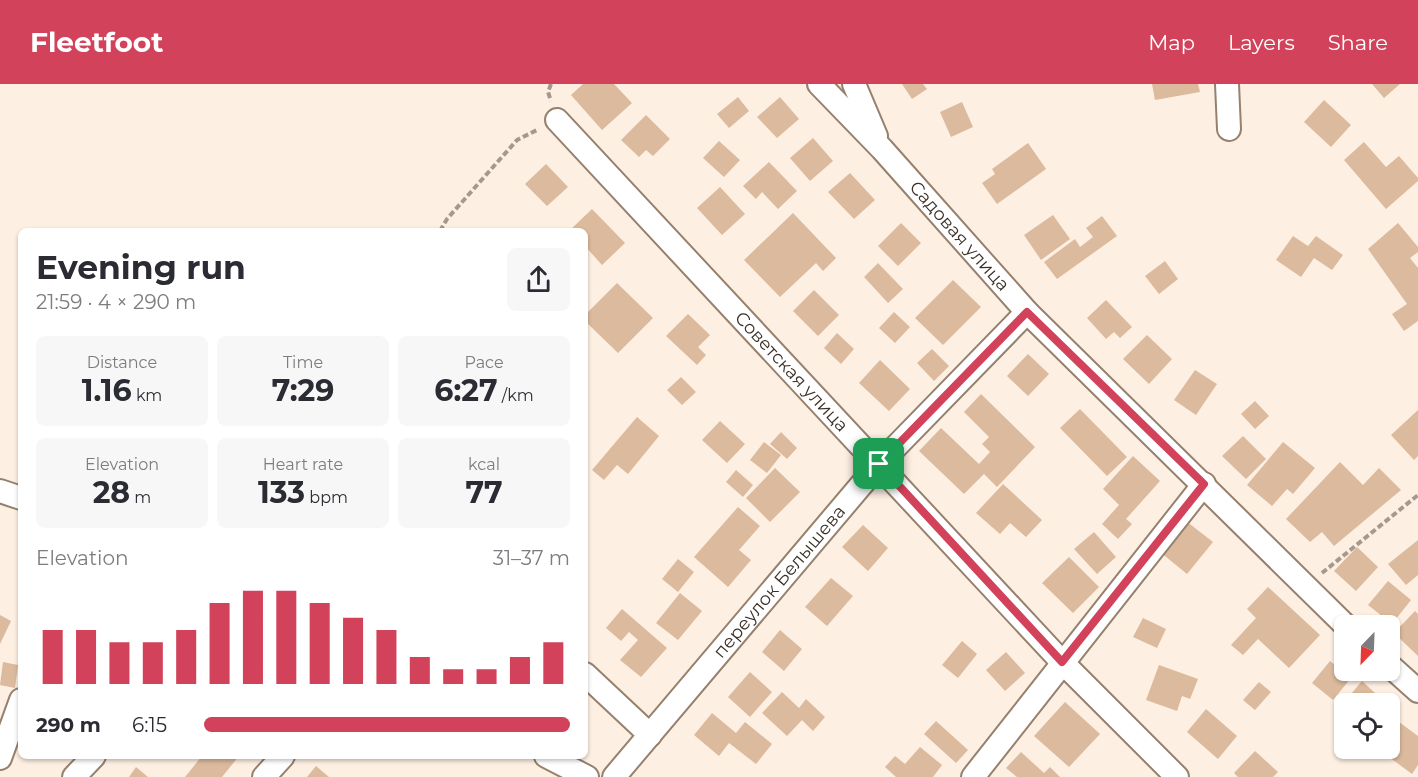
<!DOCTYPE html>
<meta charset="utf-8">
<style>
:root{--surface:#fff;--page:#f7f7f7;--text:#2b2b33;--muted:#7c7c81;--accent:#d2425b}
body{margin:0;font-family:Montserrat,sans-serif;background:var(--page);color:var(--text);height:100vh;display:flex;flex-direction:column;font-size:22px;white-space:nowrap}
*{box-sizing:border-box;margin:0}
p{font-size:20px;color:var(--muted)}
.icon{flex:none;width:33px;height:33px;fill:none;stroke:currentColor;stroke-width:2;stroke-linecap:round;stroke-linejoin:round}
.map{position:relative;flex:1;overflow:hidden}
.side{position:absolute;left:18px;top:144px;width:570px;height:531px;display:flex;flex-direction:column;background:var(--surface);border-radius:9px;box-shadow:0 2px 4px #0004}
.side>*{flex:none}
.needle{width:39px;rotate:203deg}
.fabs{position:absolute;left:1334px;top:531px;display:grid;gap:12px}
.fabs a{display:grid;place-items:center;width:66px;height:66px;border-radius:9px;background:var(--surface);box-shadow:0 2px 4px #0004;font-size:30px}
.pin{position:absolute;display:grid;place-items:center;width:51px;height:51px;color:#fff;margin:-26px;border-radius:12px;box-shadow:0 3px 9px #0006}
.round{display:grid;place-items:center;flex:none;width:63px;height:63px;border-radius:9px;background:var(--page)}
.head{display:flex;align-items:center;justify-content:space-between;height:102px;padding:0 18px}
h1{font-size:33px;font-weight:700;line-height:45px}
.metrics{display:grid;grid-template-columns:repeat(3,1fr);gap:9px;height:102px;padding:6px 18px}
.metrics div{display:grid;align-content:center;border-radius:9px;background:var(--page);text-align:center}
.metrics b{font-size:30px;font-weight:700}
.metrics small{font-size:16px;font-weight:400}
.metrics p{font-size:16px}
.chart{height:168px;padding:12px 18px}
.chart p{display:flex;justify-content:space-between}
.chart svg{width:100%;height:108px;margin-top:6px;stroke:var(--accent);stroke-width:6}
ul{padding:0 18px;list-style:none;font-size:20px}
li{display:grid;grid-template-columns:96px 72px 1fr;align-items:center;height:45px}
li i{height:15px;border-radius:8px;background:var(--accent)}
header{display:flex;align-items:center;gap:36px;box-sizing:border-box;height:84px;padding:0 30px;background:var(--accent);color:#fff}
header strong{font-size:28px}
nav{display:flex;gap:33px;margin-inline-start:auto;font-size:21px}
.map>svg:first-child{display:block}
.building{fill:#dcba9d}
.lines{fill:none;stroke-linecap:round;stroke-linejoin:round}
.minor-casing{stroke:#96816e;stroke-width:26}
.path{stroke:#a5998e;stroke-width:4;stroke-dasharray:6 3;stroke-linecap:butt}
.minor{stroke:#fff;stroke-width:22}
.route-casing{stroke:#fff;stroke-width:12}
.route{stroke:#d2425b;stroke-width:8}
.labels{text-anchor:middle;stroke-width:6;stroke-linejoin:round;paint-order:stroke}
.street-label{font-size:18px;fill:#3a3028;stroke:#fff}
</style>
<header>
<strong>Fleetfoot</strong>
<nav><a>Map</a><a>Layers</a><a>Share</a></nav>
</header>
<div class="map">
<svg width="1418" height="693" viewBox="0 0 1418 693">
<rect width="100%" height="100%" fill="#fdefe2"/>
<path class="building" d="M583 0H614L632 19 602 46 571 11Z
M902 0H923L927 5 912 15Z
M1152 0H1198L1200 8 1155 16Z
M1372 0H1400L1384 14Z
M738 13 749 27 729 44 717 30Z
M780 13 799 35 777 54 757 33Z
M1324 16 1351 41 1331 63 1304 38Z
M962 18 973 43 951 53 940 28Z
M646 31 670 55 653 72 646 66 639 73 621 56Z
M813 54 833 77 810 97 790 74Z
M719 57 740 76 724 93 703 74Z
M1364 58 1386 83 1399 72 1418 94V97L1386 125 1344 76Z
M1028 59 1046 85 997 120 982 99 995 90 992 85Z
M769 78 797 107 778 125 762 108 756 115 743 102Z
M546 80 568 103 547 122 525 100Z
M850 89 875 116 854 135 828 108Z
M720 103 745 130 722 151 697 124Z
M592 125 625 159 602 181 585 162V147H569Z
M793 129 836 174 823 187 816 179 780 213 744 176Z
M1053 131 1070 155 1041 176 1024 151Z
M1102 132 1117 152 1057 195 1044 178 1075 155 1080 163 1093 153 1086 144Z
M901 139 921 159 898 182 878 162Z
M1398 139 1418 163V168L1410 174 1418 184V237L1404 247 1392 230 1407 220 1368 165Z
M1293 152 1308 162 1316 152 1343 171 1332 186 1314 174 1301 193 1276 176Z
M1165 177 1178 195 1159 210 1145 192Z
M878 179 903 205 888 219 864 193Z
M953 196 981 223 943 261 915 234Z
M617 199 653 234 618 269 585 237V231Z
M814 206 839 231 818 252 793 227Z
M1106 216 1132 243 1120 254 1114 248 1106 255 1087 234Z
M894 228 910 243 895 259 879 244Z
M688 230 710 251 698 263 706 271 697 281 666 252Z
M837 249 854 265 841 280 824 264Z
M1147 251 1172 275 1149 300 1123 275Z
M932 265 949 282 934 297 917 279Z
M1028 270 1049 290 1028 312 1007 292Z
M880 276 910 305 889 327 859 299Z
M1195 286 1217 300 1196 331 1174 316Z
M681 293 696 308 682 321 667 306Z
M981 310 1035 363 997 403 984 390 964 410 919 367 941 344 979 380 990 368 982 360 989 353 964 328Z
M1255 317 1269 332 1255 345 1241 330Z
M1080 325 1127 373 1107 392 1060 344Z
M1418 326V372L1414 376 1391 351Z
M637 333 659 352 628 390 617 381 604 396 592 386Z
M720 337 745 360 727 379 702 356Z
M781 348 797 364 787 375 770 360Z
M1243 352 1266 375 1246 395 1222 372Z
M764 358 781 371 767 389 750 376Z
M1283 358 1315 384 1293 410 1287 405 1272 422 1247 401Z
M1133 372 1160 397 1126 435 1132 440 1118 455 1102 440 1119 421 1103 405Z
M1340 378 1363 401 1379 384 1401 406 1334 462 1322 448 1310 458 1286 435Z
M775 384 800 408 770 438 746 414Z
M736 386 753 401 743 413 726 398Z
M1003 400 1042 436 1026 453 1010 439 1000 450 976 429Z
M738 423 760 442 739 466 751 476 728 503 694 473Z
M1186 437 1213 458 1187 490 1160 468Z
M863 441 888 464 868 487 842 463Z
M1094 448 1116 473 1097 490 1074 465Z
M1418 456V491L1406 501 1388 480Z
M1357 463 1378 483 1356 507 1334 487Z
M1069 473 1099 503 1073 529 1042 499Z
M678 475 694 488 678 508 662 495Z
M831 494 853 512 827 542 805 523Z
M1388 497 1411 516 1392 540 1368 521Z
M1268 503 1320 551 1289 584 1258 555 1243 571 1231 561 1256 534 1247 525Z
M680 509 702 527 678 556 656 539Z
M622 525 667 564 641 593 620 576 638 556 629 548 621 557 606 544Z
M1415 527 1418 530V572L1394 549Z
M0 531 11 537 0 560Z
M1143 534 1166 545 1157 564 1133 553Z
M780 546 802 565 784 587 762 568Z
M962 557 977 570 958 594 942 581Z
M1006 568 1025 589 1005 607 986 586Z
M1330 577 1351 594 1333 616 1312 599Z
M3 578 18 581 15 604 0 601Z
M1159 581 1198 595 1190 615 1182 612 1177 627 1146 616Z
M750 588 772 608 750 633 728 613Z
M1362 597 1387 620H1344V625L1341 622Z
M1259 598 1271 608 1255 626 1243 616Z
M782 608 799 624 806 615 825 633 813 647 802 636 787 652 762 629Z
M1065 618 1100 650 1069 683 1034 652Z
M1206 625 1237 652 1218 675 1187 648Z
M712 629 736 649 745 638 772 660 756 680 729 659 719 672 694 651Z
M936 637 968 666 956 679 924 650Z
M1399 638 1418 652V681L1412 690 1377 664H1389V650Z
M920 663 942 681 933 693H896L885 683 895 672 905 680Z
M1255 667 1278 688 1273 693H1238L1234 689Z
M1021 668 1044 689 1050 683 1060 693H1017L1006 684Z
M202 672H239L222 693H185Z
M316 682 329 693H307Z
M136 683 148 693H129Z"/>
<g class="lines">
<defs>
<g id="minor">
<path id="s1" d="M819 0 882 65 1027 228 1346 542"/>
<path d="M854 0 876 52"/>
<path d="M1227 0 1229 45"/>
<path id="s2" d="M557 36 1062 578 1177 693"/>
<path d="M0 407 21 414"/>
<path d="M1389 581 1418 607"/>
<path d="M585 590 650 651"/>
<path d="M546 672 587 693"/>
<path d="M0 674 21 616"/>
<path d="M74 693 94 672"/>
<path d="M264 693 283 672"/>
<path id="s3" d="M614 693 879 380 1027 228"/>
<path d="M973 693 1204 400"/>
</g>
</defs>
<use href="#minor" class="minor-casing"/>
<path class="path" d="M551 0 548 8 551 17
M440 147 447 135 517 56 539 45
M1322 489 1418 411"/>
<use href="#minor" class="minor"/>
</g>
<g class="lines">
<defs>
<path id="route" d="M1027 228 1204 400 1062 578 879 380Z"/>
</defs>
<use href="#route" class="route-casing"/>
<use href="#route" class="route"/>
</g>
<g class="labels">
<g class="street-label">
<text dy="6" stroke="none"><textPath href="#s1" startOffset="207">Садовая улица</textPath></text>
<text dy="6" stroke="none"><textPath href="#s2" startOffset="344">Советская улица</textPath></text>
<text dy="6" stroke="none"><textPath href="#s3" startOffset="256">переулок Белышева</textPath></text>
</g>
</g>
</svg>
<div class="fabs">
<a><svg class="needle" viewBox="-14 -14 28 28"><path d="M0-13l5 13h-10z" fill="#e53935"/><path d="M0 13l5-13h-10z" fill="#7c7c81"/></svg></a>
<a><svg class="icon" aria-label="locate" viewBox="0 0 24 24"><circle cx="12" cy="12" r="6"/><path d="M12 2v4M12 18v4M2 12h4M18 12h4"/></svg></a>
</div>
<div class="pin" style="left:879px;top:380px;background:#1e9e55"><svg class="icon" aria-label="arrive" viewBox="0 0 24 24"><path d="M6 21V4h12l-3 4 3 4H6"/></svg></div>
<section class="side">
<div class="head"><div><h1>Evening run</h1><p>21:59 · 4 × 290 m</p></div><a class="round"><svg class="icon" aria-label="share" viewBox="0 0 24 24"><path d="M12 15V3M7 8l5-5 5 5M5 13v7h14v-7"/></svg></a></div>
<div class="metrics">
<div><p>Distance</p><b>1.16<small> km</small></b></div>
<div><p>Time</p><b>7:29</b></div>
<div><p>Pace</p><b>6:27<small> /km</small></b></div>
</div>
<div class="metrics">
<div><p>Elevation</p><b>28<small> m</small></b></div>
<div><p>Heart rate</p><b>133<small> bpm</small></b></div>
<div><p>kcal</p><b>77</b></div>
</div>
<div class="chart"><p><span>Elevation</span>31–37 m</p>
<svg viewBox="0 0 160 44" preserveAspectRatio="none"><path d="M5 44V22M15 44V22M25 44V27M35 44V27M45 44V22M55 44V11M65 44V6M75 44V6M85 44V11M95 44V17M105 44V22M115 44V33M125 44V38M135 44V38M145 44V33M155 44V27"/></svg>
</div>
<ul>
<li><b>290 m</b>6:15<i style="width:100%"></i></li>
</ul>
</section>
</div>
